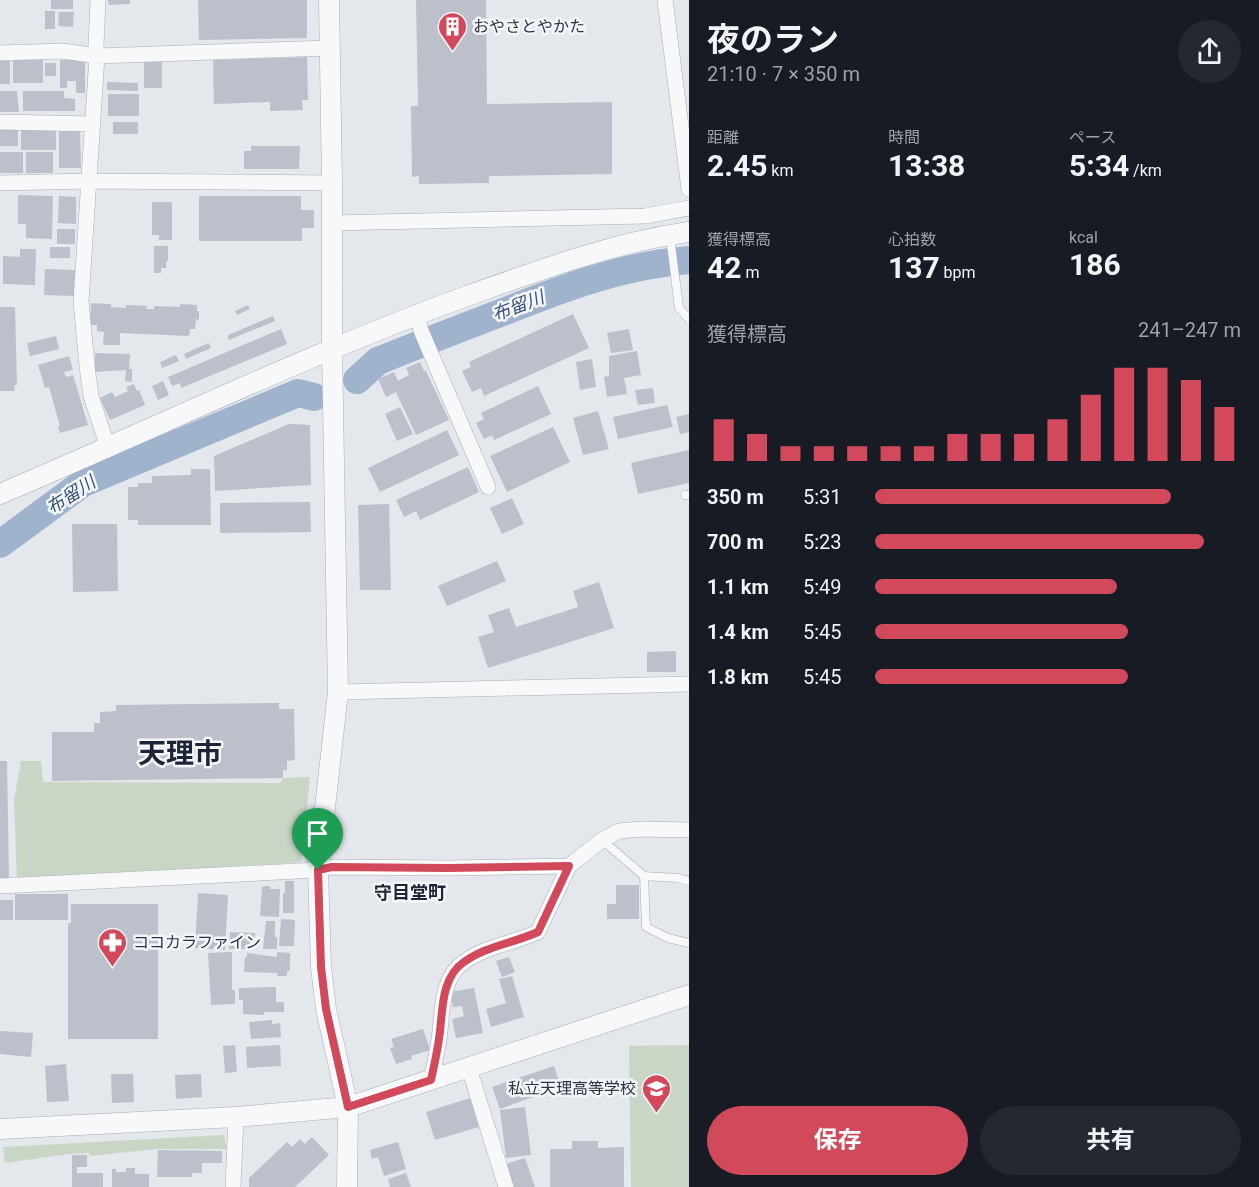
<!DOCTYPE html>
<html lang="ja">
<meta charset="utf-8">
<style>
:root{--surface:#171b24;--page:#242831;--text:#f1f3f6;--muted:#9ea1a6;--accent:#d1495b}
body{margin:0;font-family:Roboto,"Noto Sans JP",sans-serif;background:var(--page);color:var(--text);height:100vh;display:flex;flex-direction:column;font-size:22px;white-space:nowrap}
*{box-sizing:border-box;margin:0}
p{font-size:20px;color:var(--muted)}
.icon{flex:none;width:33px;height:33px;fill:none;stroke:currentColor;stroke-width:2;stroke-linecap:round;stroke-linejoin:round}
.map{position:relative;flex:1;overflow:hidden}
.drawer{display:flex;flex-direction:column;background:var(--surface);width:570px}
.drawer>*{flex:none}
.pin{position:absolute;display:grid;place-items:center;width:51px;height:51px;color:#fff;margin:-62px -26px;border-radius:50% 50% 50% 0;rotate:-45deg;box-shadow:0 0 6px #0007}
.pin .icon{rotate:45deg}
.round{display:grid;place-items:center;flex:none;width:63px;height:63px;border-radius:32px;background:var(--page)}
.summary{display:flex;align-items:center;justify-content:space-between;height:102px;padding:0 18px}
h1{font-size:33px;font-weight:700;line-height:45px}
.metrics{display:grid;grid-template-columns:repeat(3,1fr);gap:9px;height:102px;padding:6px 18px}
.metrics div{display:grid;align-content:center}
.metrics b{font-size:30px;font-weight:700}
.metrics small{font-size:16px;font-weight:400}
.metrics p{font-size:16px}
.chart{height:168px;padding:12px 18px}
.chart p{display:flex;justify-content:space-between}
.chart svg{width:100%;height:108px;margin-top:6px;stroke:var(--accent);stroke-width:6}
.action{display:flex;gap:12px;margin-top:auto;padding:12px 18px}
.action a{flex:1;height:69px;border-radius:36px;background:var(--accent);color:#fff;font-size:24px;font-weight:700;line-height:69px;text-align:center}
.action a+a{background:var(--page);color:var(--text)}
ul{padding:0 18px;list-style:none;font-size:20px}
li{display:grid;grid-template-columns:96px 72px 1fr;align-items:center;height:45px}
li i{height:15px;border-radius:8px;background:var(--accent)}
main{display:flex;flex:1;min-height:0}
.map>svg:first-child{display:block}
.green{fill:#c9d6c5}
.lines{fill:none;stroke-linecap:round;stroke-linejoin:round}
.river{stroke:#9fb4cc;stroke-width:28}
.building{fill:#bbc0ca}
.service-casing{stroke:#a9aeb7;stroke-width:9}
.minor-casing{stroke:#a9aeb7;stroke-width:16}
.tertiary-casing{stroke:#a9aeb7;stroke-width:21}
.service{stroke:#f7f8fa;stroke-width:8}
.minor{stroke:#f7f8fa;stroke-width:15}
.tertiary{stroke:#f7f8fa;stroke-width:20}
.route-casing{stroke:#fff;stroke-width:12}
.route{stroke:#d1495b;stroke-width:8}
.labels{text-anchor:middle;stroke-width:5;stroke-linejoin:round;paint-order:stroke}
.poi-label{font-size:16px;fill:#2b3445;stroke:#f4f6f9;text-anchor:start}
.water-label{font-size:18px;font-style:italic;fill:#34527a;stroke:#f4f6f9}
.neighbourhood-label{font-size:18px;font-weight:bold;fill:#1d2536;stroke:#f4f6f9}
.town-label{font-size:28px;font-weight:bold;fill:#1d2536;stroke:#f4f6f9}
</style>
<main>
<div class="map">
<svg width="689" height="1187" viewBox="0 0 689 1187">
<rect width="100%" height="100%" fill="#e4e7ec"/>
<path class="green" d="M21 761H41L43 782 280 783 283 778 310 777 301 862 17 881 14 800Z
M689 1045V1187H631L629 1046Z
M224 1135 227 1149H155L91 1156 89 1153 68 1154 5 1163 3 1147Z"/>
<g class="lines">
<path class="river" d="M357 380 378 361C420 344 461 328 503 312 563 288 624 265 689 260
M0 544 83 483 298 393 314 397"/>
</g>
<path class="building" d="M51 0H73V9H51Z
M108 0H130V4L109 5Z
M198 0H307V38L199 40Z
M416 0H486L487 104 612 102V174L489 176V183L419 184V176L412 177 411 106H418Z
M45 11H55V29H45Z
M59 12H74L73 27 58 26Z
M307 57 308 100H302L303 110 270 111V102L214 104 213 60Z
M144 59H162V88H144Z
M13 60H43V83H13Z
M60 60H85V93H76V81H67V88H60Z
M0 61H10V84H0Z
M45 63H56V76H45Z
M107 82 138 83V91L107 90Z
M0 91H17L19 112H0Z
M23 91H64V98L75 99V111H23Z
M108 94H139V116H108Z
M113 122H138V134H113Z
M0 126H18V146H0Z
M21 126H56V150H21Z
M59 128H74L80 132 81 168H59Z
M251 146H300L299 169H244V151H251Z
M0 152H23V173H0Z
M26 152H53V173H26Z
M18 195 53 196 52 239 26 238V224H18Z
M59 196 76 197V224L58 223Z
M199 196H301V210H314V228H302V241H199Z
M152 202H172V240H159V235H152Z
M57 229H75V244H57Z
M154 246H168V261H166V268H161V273H154Z
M50 247H70V258H50Z
M20 249H36L35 285 3 284V256L20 257Z
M45 269 75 270V296L44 295Z
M91 303 111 304V307L126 308V305L147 306 146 309H154V306L180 307V304L197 305V311H199V320L196 319 195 329H190L189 336 120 333V345H103L104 332 97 331V325H90Z
M248 305 250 309 237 315 235 311Z
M0 307H15L17 385H14L15 391H0Z
M573 314 589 348 484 396 481 388 472 392 462 371 471 367 469 362Z
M273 316 275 321 229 340 228 335Z
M281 329 287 344 181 388 180 383 172 386 168 377Z
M629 329 633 350 611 353 607 333Z
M56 336 59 349 30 356 27 343Z
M209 343 211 348 186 359 184 354Z
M637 351 641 375 624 378 627 394 607 397 604 377 609 376V356Z
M95 353 130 354 129 369H132V382L125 381 126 370 95 372Z
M176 355 179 361 162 368 160 362Z
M69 356 73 370 64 372 66 377 73 375 88 425 60 433 58 426H60L49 387 45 388 38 365Z
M592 359 596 387 580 390 576 362Z
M420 362 424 371H426L449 420 416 435 396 392 386 397 378 379 394 372 398 381 409 375 406 368Z
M163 381 169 395 158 400 152 386Z
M134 384 137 391 139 390 145 405 110 420 100 398 112 392 115 397 128 391 126 387Z
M538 386 551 414 494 440 492 435 484 439 476 423 484 419 481 413Z
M653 388 655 403 638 405 635 390Z
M667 405 673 427 618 439 613 417Z
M400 407 413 434 397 441 385 414Z
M598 411 609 449 583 455 573 418Z
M689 414V432L680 434 676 417Z
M289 424 310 425 311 485 215 491 214 456Z
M553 427 570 462 507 492 490 456Z
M447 430 459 455 380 492 368 468Z
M689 450V483L638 494 631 463Z
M468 467 479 492 420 520 416 511 404 517 396 500Z
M191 469H210L211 525H138V520H128V487H138V483H152V476L191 475Z
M512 498 524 524 502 534 490 508Z
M310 502 311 532 220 533V503Z
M389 504 391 590H360L358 505Z
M72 524H117L118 591 73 592Z
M497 561 506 581 447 606 438 586Z
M599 582 614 628 488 668 478 637 494 632 488 615 509 608 516 627 578 607 573 591Z
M676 651V672H647V652Z
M279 703V709H294L295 760 287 761V770H283V778L52 781V732H94V723H100V712L116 711V705Z
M0 761H7L9 878H0Z
M285 881H294V913H283V893H285Z
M616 885H639V919H607V904H616Z
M265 886H270V889H280L279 917 260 916 262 887Z
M198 893 228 895 225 950 195 948Z
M15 894H68V920H15Z
M0 900H13V920H0Z
M71 904H158V1039H68V923H71Z
M281 919 295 920 294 946H279Z
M266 921H275V937H277V949H263Z
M230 932 255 933V949H229Z
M232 952V990H235V1004L211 1005 208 953Z
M277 952 290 953V971H287V976H277V973L244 972 245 957 247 958V953L277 957Z
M509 957 515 972 502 977 496 961Z
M512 976 524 1017 491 1027 486 1009 506 1003 499 979Z
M276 987V1002H284V1012H264V1015L243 1014V1000H239V988Z
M474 988 483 1033 456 1038 452 1019 464 1016 462 1006 453 1007 450 992Z
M272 1020V1024L280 1023 281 1037 251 1039 249 1022Z
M423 1029 430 1050 411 1056 412 1059 396 1064 390 1048 394 1047 391 1039Z
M0 1031 33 1033 31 1057 0 1054Z
M235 1045 237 1072 225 1073 223 1046Z
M280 1045 281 1066 247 1068 246 1047Z
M66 1064 69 1101 47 1102 45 1066Z
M554 1066 561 1087 500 1109 492 1087Z
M111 1074H133L134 1102 112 1103Z
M201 1074 202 1097 176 1099 175 1075Z
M470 1098 479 1127 435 1140 426 1112Z
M525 1107 531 1155 506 1158 500 1110Z
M312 1137 329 1155 295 1187H249V1178L287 1142 292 1147 300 1139 305 1144Z
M572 1141H598V1148L624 1147V1187H550V1149H572Z
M398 1142 406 1169 384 1176 378 1157 372 1159 370 1150Z
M158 1150 222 1151V1163H202V1173H192V1177H157Z
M72 1155H87V1167H77V1173H103V1187H72Z
M525 1158 535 1187H514L506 1164Z
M126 1168H135V1174H149V1187H112V1169H116V1172H126Z
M406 1173 411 1187H390L388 1179Z"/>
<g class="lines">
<defs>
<path id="service" d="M670 236 679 308 689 319
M685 495H689
M602 840 644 876 646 927 668 938 689 943
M644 876 677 878 689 881"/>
<path id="minor" d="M98 0 96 45 97 56 81 301 87 366 91 396 108 448
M665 0 689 189
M0 53 63 51 97 56 329 48
M0 122 93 124
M0 183 90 181 332 183
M332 223 645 216 689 208
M416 315 422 333 488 487
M338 692 689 684
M0 886 318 870 332 867 448 868 569 866
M469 1068 506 1187
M431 1080C434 1066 437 1053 439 1039 443 1013 440 978 464 962 486 946 514 943 538 932L569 866 602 840 619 831 641 829 689 830
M233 1187 236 1117"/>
<path id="tertiary" d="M329 0 332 183V348L338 692 318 870 321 967 326 1009 348 1107 347 1187
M0 494C156 428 308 354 467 296 540 270 612 243 689 232
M0 1129 236 1117 348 1107 689 995"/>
</defs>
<use href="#service" class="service-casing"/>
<use href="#minor" class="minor-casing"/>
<use href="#tertiary" class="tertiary-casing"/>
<use href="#service" class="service"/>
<use href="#minor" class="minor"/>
<use href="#tertiary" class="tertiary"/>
</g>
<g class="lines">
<defs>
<path id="route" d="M569 866 538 932C514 943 486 946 464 962 440 978 443 1013 439 1039 437 1053 434 1066 431 1080L348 1107 326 1009 321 967 318 870 332 867 448 868Z"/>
</defs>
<use href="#route" class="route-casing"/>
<use href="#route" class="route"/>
</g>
<defs>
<symbol id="building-pin" viewBox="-11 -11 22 30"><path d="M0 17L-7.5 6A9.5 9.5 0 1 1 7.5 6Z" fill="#d1495b" stroke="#f4f6f9"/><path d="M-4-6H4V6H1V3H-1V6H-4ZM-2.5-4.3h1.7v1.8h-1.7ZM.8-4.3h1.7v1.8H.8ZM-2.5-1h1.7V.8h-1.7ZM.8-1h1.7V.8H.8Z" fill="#fff"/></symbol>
<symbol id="pharmacy-pin" viewBox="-11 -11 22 30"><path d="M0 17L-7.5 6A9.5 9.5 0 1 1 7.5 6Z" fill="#d1495b" stroke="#f4f6f9"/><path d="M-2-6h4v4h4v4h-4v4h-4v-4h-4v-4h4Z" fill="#fff"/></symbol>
<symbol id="school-pin" viewBox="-11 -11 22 30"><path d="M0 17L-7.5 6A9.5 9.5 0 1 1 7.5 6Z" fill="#d1495b" stroke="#f4f6f9"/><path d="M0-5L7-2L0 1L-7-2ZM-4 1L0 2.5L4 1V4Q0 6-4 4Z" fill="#fff"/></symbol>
</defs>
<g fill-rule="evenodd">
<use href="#building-pin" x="436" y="10" width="33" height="45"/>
<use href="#pharmacy-pin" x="96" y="926" width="33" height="45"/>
<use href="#school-pin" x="640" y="1072" width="33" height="45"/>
</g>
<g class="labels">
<g class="poi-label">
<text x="473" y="32">おやさとやかた</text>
<text x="133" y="948">ココカラファイン</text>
<text x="636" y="1094" text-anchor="end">私立天理高等学校</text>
</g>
<g class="water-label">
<text transform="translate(518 306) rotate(-21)" y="6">布留川</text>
<text transform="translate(71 495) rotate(-33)" y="6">布留川</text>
</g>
<g class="neighbourhood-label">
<text x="410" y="899">守目堂町</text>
</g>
<g class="town-label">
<text x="180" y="763">天理市</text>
</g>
</g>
</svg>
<div class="pin" style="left:318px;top:870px;background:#1e9e55"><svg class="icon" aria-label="arrive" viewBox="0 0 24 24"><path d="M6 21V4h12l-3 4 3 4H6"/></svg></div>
</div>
<section class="drawer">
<div class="summary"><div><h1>夜のラン</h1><p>21:10 · 7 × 350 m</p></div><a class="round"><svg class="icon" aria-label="share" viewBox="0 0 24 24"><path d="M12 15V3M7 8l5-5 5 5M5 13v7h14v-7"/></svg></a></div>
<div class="metrics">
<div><p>距離</p><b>2.45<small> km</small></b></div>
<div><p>時間</p><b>13:38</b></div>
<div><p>ペース</p><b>5:34<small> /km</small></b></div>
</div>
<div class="metrics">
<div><p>獲得標高</p><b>42<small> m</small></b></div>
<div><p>心拍数</p><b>137<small> bpm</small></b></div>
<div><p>kcal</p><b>186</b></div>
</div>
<div class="chart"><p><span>獲得標高</span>241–247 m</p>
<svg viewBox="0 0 160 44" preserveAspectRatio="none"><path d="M5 44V27M15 44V33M25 44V38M35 44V38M45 44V38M55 44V38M65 44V38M75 44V33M85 44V33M95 44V33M105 44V27M115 44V17M125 44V6M135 44V6M145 44V11M155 44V22"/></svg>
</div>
<ul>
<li><b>350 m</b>5:31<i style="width:81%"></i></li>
<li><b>700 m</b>5:23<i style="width:90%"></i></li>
<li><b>1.1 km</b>5:49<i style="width:66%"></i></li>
<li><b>1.4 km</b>5:45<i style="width:69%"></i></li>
<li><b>1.8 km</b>5:45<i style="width:69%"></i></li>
</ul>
<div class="action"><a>保存</a><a>共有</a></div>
</section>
</main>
